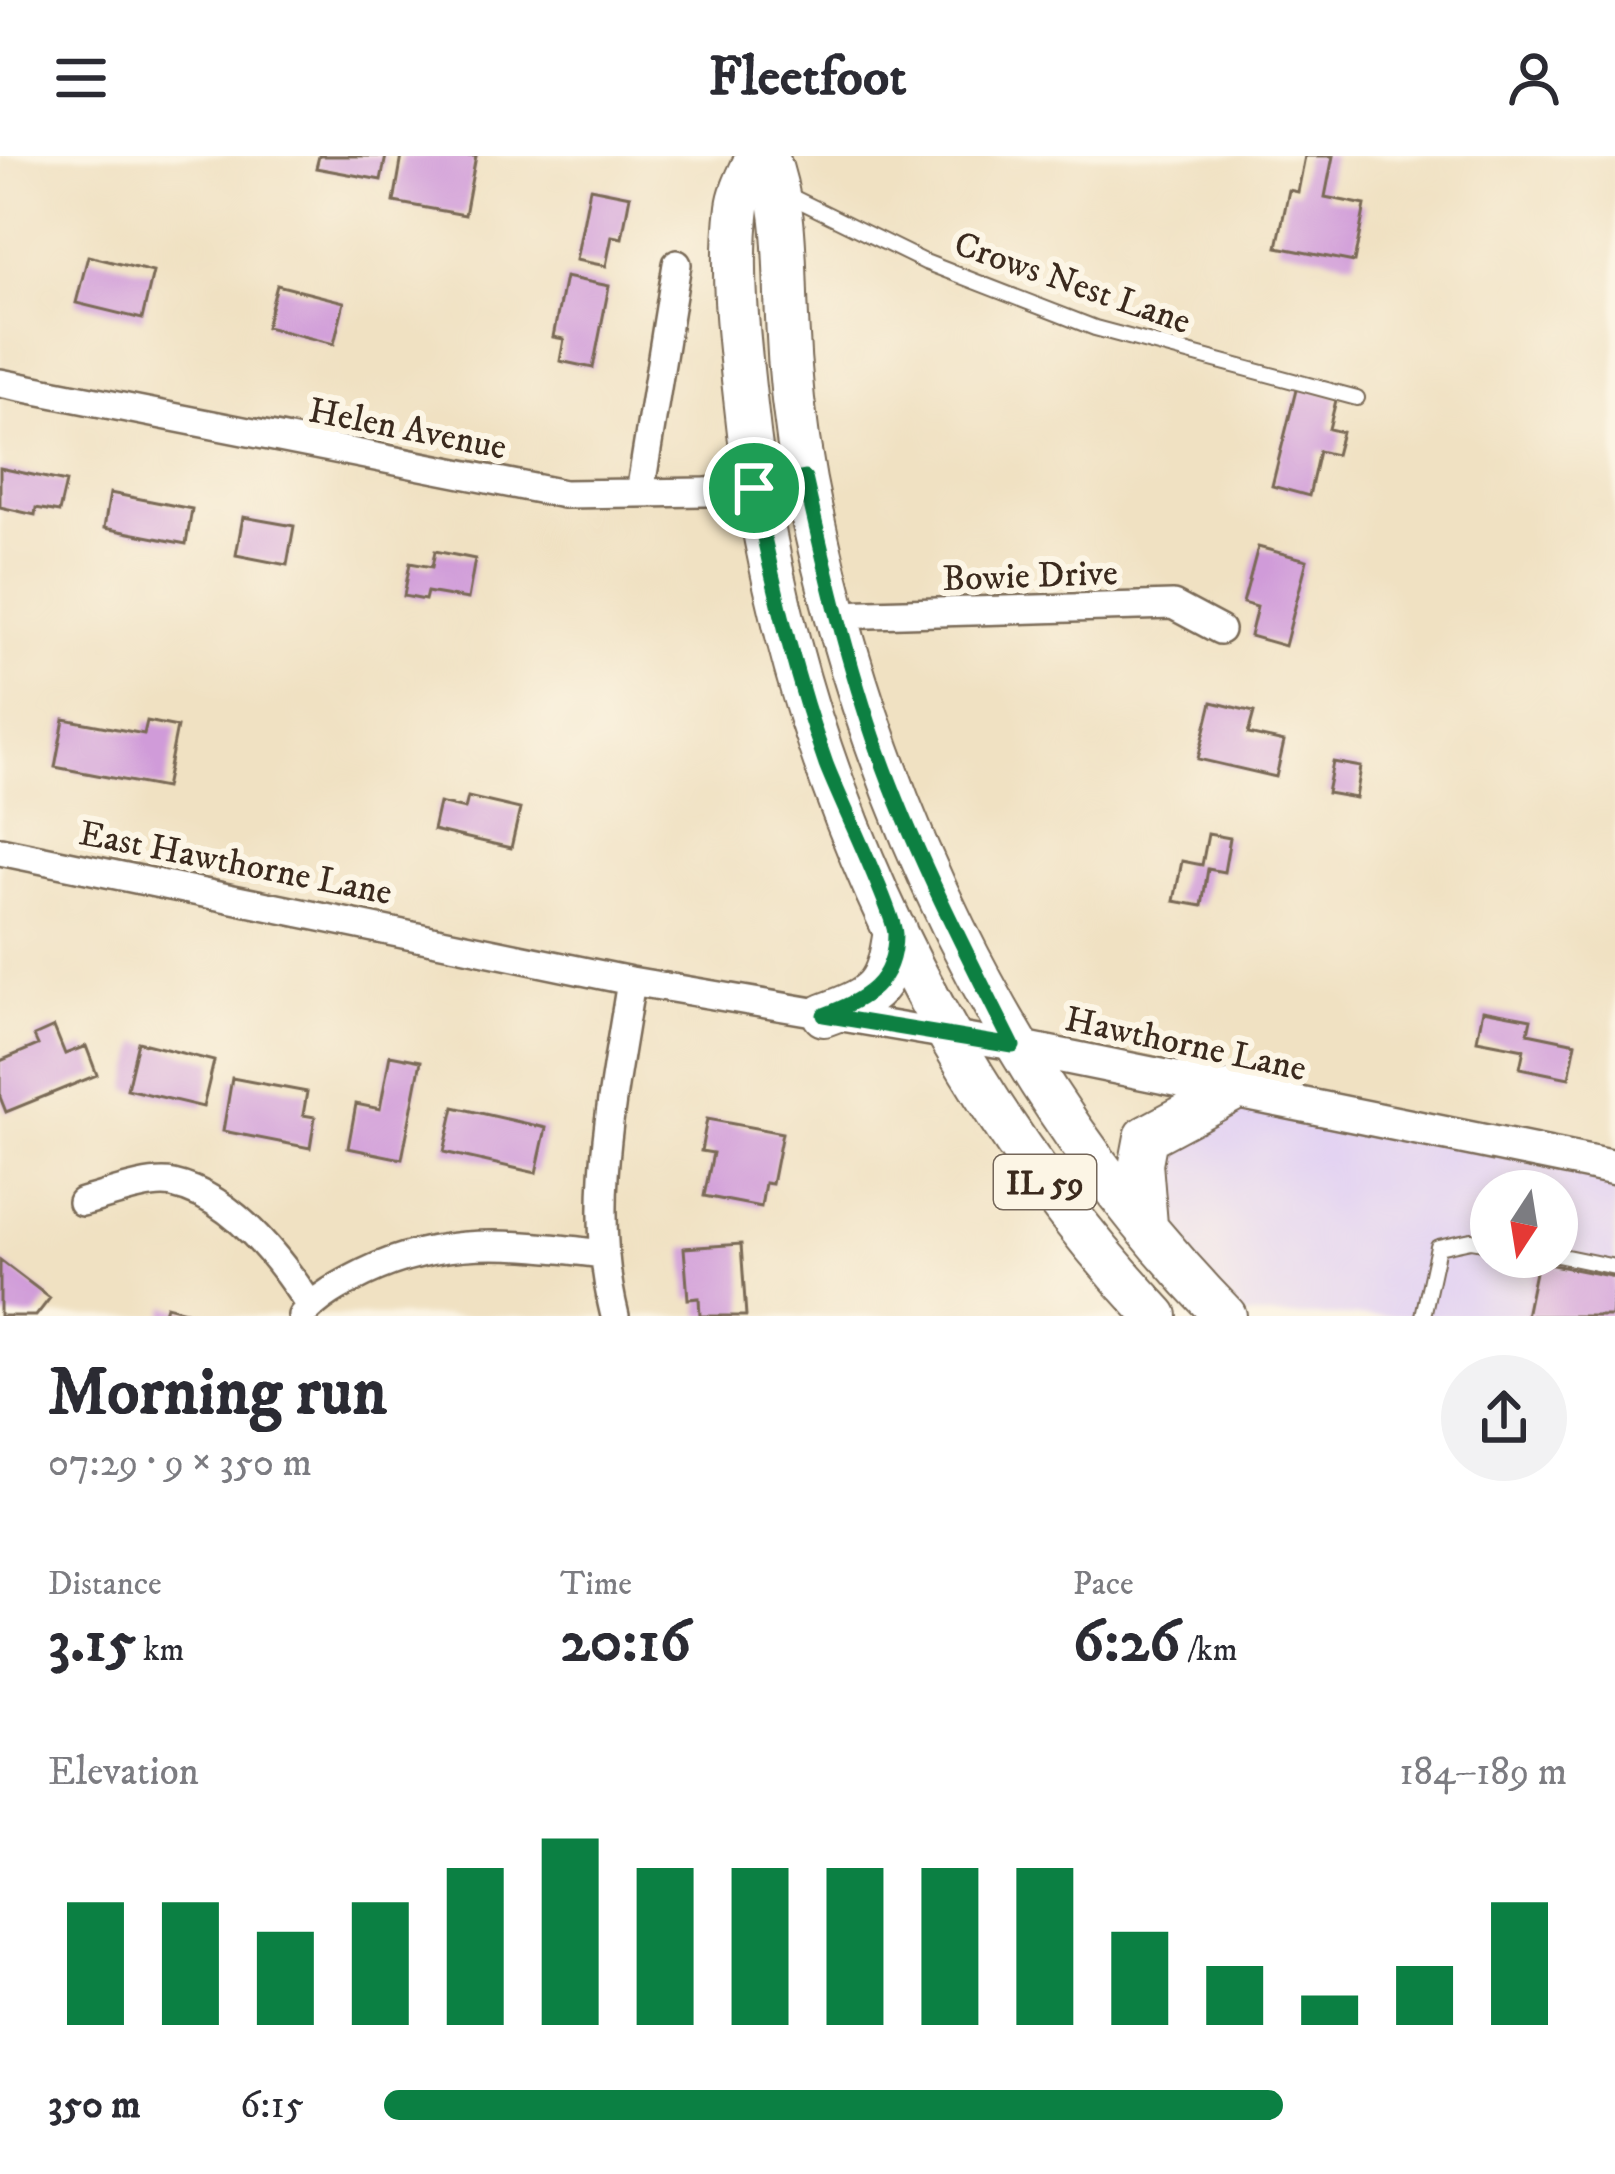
<!DOCTYPE html>
<meta charset="utf-8">
<style>
:root{--surface:#fff;--page:#f2f2f3;--text:#2b2b33;--muted:#7c7c81;--accent:#0b8043}
body{margin:0;font-family:"IM FELL DW Pica",serif;background:var(--page);color:var(--text);height:100vh;display:flex;flex-direction:column;font-size:45px;white-space:nowrap}
*{box-sizing:border-box;margin:0}
p{font-size:39px;color:var(--muted)}
.icon{flex:none;width:66px;height:66px;fill:none;stroke:currentColor;stroke-width:2;stroke-linecap:round;stroke-linejoin:round}
.map{position:relative;height:1160px;overflow:hidden}
.drawer{display:flex;flex-direction:column;background:var(--surface);flex:1}
.drawer>*{flex:none}
.needle{width:78px;rotate:192deg}
.buttons{position:absolute;left:1470px;top:1014px;display:grid;gap:24px}
.buttons a{display:grid;place-items:center;width:108px;height:108px;border-radius:50%;background:var(--surface);box-shadow:0 6px 18px #0003;font-size:60px}
.pin{position:absolute;display:grid;place-items:center;width:102px;height:102px;color:#fff;margin:-51px;border:6px solid #fff;border-radius:50%;box-shadow:0 3px 12px #0007}
.round{display:grid;place-items:center;flex:none;width:126px;height:126px;border-radius:63px;background:var(--page)}
.overview{display:flex;align-items:center;justify-content:space-between;height:204px;padding:0 48px}
h1{font-size:66px;font-weight:700;line-height:90px}
.figures{display:grid;grid-template-columns:repeat(3,1fr);gap:18px;height:204px;padding:12px 48px}
.figures div{display:grid;align-content:center}
.figures b{font-size:60px;font-weight:700}
.figures small{font-size:33px;font-weight:400}
.figures p{font-size:33px}
.chart{height:336px;padding:24px 48px}
.chart p{display:flex;justify-content:space-between}
.chart svg{width:100%;height:216px;margin-top:12px;stroke:var(--accent);stroke-width:6}
ul{padding:0 48px;list-style:none;font-size:39px}
li{display:grid;grid-template-columns:192px 144px 1fr;align-items:center;height:90px}
li i{height:30px;border-radius:15px;background:var(--accent)}
header{display:flex;justify-content:space-between;align-items:center;height:156px;padding:0 48px;background:var(--surface);font-size:54px;font-weight:700}
.map>svg:first-child{display:block}
.built{fill:#e3d3f2;fill-rule:evenodd}
.building{fill:#d09bd9}
.lines{fill:none;stroke-linecap:round;stroke-linejoin:round}
.service-casing{stroke:#7a6a57;stroke-width:18}
.minor-casing{stroke:#7a6a57;stroke-width:32}
.tertiary-casing{stroke:#7a6a57;stroke-width:38}
.primary-casing{stroke:#7a6a57;stroke-width:46}
.service{stroke:#fff;stroke-width:14}
.minor{stroke:#fff;stroke-width:27}
.tertiary{stroke:#fff;stroke-width:33}
.primary{stroke:#fff;stroke-width:42}
.route-casing{stroke:#fff;stroke-width:24}
.route{stroke:#0b8043;stroke-width:15}
.labels{text-anchor:middle;stroke-width:12;stroke-linejoin:round;paint-order:stroke}
.shield{fill:#fcf5e5;stroke:#75675a;stroke-width:3}
.shield-label{font-size:33px;font-weight:bold;fill:#3b2a1e}
.street-label{font-size:36px;fill:#3b2a1e;stroke:#fcf5e5}
</style>
<header><svg class="icon" aria-label="menu" viewBox="0 0 24 24"><path d="M4 6h16M4 12h16M4 18h16"/></svg>Fleetfoot<svg class="icon" aria-label="person" viewBox="0 0 24 24"><circle cx="12" cy="8" r="4"/><path d="M4 21q1-7 8-7t8 7"/></svg></header>
<div class="map">
<svg width="1615" height="1160" viewBox="0 0 1615 1160">
<rect width="100%" height="100%" fill="#fcf5e5"/>
<filter id="ink" filterUnits="userSpaceOnUse"><feTurbulence type="fractalNoise" baseFrequency=".00833" numOctaves="2"/><feDisplacementMap in="SourceGraphic" scale="24" xChannelSelector="R" yChannelSelector="G"/><feConvolveMatrix kernelMatrix="1 2 1 2 8 2 1 2 1" color-interpolation-filters="sRGB"/></filter>
<filter id="wash" filterUnits="userSpaceOnUse"><feTurbulence type="fractalNoise" baseFrequency=".004" numOctaves="4" result="noise"/><feDisplacementMap in="SourceGraphic" scale="48" xChannelSelector="R" yChannelSelector="G"/><feGaussianBlur stdDeviation="2.7" result="paint"/><feColorMatrix in="noise" values="0 0 0 0 0 0 0 0 0 0 0 0 0 0 0 0 0 1.4 0 .05"/><feComposite in="paint" operator="in"/></filter>
<g filter="url(#wash)">
<rect width="100%" height="100%" fill="#f0e1c2"/>
<path class="built" d="M1232 935 1615 1012V1160H1239L1160 1085 1146 981ZM1491 1035H1557V1101H1491Z"/>
<g id="blocks">
<path class="building" d="M319 0H386L381 24 316 12Z
M402 0H476L465 59 394 46Z
M1305 0H1333L1325 41 1365 49 1354 106 1277 91 1289 34 1298 36Z
M590 32 630 40 622 82 612 80 606 110 576 104Z
M88 100 153 116 142 163 76 147Z
M565 121 609 130 593 212 560 205 564 183 553 181Z
M277 129 344 146 334 188 266 171Z
M1297 230 1337 240 1329 273 1342 276 1336 299 1319 295 1309 340 1272 330Z
M0 312 66 326 59 356 36 352 35 359 0 351Z
M110 337 192 353 186 388 104 372Z
M243 361 294 370 287 409 236 399Z
M1258 391 1307 404 1285 490 1250 480 1257 451 1243 447Z
M435 395 475 403 468 443 427 436 425 444 404 440 410 407 432 411Z
M1212 546 1254 556 1248 578 1284 586 1276 621 1198 603Z
M64 563 144 578 147 565 177 571 165 632 55 611Z
M1333 606 1361 611 1356 642 1327 637Z
M468 641 520 653 511 692 433 674 439 647 465 653Z
M1208 678 1230 682 1224 716 1208 713 1202 750 1174 745 1182 705 1202 709Z
M1483 854 1531 863 1528 877 1576 887 1569 922 1520 912 1524 893 1477 884Z
M54 871 65 898 86 890 97 919 6 956 0 941V905L38 889 34 880Z
M138 886 214 905 203 951 127 933Z
M390 899 421 905 402 1003 348 992 356 948 380 953Z
M232 922 307 936 303 959 315 961 310 992 223 975Z
M454 951 546 972 536 1017 444 996Z
M707 963 782 977 772 1028 765 1027 761 1051 704 1040 713 997 701 995Z
M741 1088 746 1160H700L699 1142 688 1143 684 1092Z
M0 1104 50 1142 36 1160H0Z
M1537 1106 1615 1121 1611 1160H1526Z
M166 1150 197 1158V1160H163Z"/>
</g>
</g>
<g filter="url(#ink)">
<use href="#blocks" fill-opacity="0" stroke="#7a6a57" stroke-width="3"/>
<g class="lines">
<defs>
<path id="service" d="M788 39 925 106 1095 172 1357 242
M1557 1099 1615 1111
M1423 1160 1438 1091 1471 1084 1491 1087"/>
<path id="minor" d="M0 227 564 338 706 336 805 322
M640 337 677 108
M836 459 1173 449 1220 474
M0 695 631 825 1013 890
M82 1046C106 1040 149 1023 173 1028 232 1041 280 1103 310 1150
M302 1160C317 1141 342 1128 364 1117 445 1078 517 1088 604 1098
M615 1160C587 1049 614 936 631 825"/>
<path id="tertiary" d="M1013 890 1615 1012"/>
<path id="primary" d="M757 0C751 16 740 34 738 51 730 114 739 187 746 250 781 585 925 913 1156 1160
M767 0C787 51 784 107 787 162 789 216 795 271 805 325 866 636 1003 932 1225 1160
M824 859C878 839 887 832 895 774
M1146 1069 1141 1007 1146 981 1232 935"/>
</defs>
<use href="#service" class="service-casing"/>
<use href="#minor" class="minor-casing"/>
<use href="#tertiary" class="tertiary-casing"/>
<use href="#primary" class="primary-casing"/>
<use href="#service" class="service"/>
<use href="#minor" class="minor"/>
<use href="#tertiary" class="tertiary"/>
<use href="#primary" class="primary"/>
</g>
</g>
<g class="lines" filter="url(#ink)">
<defs>
<path id="route" d="M805 322C826 415 847 507 879 597 915 698 965 794 1013 890L824 859C865 843 895 828 895 778 894 756 838 640 826 608 794 518 772 426 754 332Z"/>
</defs>
<use href="#route" class="route-casing"/>
<use href="#route" class="route"/>
</g>
<g class="labels">
<rect class="shield" x="994" y="999" width="102" height="54" rx="9"/>
<g class="shield-label">
<text x="1045" y="1038">IL 59</text>
</g>
<g class="street-label">
<text transform="translate(1073 125) rotate(19)" y="13">Crows Nest Lane</text>
<text transform="translate(408 271) rotate(11)" y="13">Helen Avenue</text>
<text transform="translate(1030 418) rotate(-2)" y="13">Bowie Drive</text>
<text transform="translate(236 705) rotate(11)" y="13">East Hawthorne Lane</text>
<text transform="translate(1186 886) rotate(12)" y="13">Hawthorne Lane</text>
</g>
</g>
</svg>
<div class="buttons">
<a><svg class="needle" viewBox="-14 -14 28 28"><path d="M0-13l5 13h-10z" fill="#e53935"/><path d="M0 13l5-13h-10z" fill="#7c7c81"/></svg></a>
</div>
<div class="pin" style="left:754px;top:332px;background:#1e9e55"><svg class="icon" aria-label="arrive" viewBox="0 0 24 24"><path d="M6 21V4h12l-3 4 3 4H6"/></svg></div>
</div>
<section class="drawer">
<div class="overview"><div><h1>Morning run</h1><p>07:29 · 9 × 350 m</p></div><a class="round"><svg class="icon" aria-label="share" viewBox="0 0 24 24"><path d="M12 15V3M7 8l5-5 5 5M5 13v7h14v-7"/></svg></a></div>
<div class="figures">
<div><p>Distance</p><b>3.15<small> km</small></b></div>
<div><p>Time</p><b>20:16</b></div>
<div><p>Pace</p><b>6:26<small> /km</small></b></div>
</div>
<div class="chart"><p><span>Elevation</span>184–189 m</p>
<svg viewBox="0 0 160 44" preserveAspectRatio="none"><path d="M5 44V19M15 44V19M25 44V25M35 44V19M45 44V12M55 44V6M65 44V12M75 44V12M85 44V12M95 44V12M105 44V12M115 44V25M125 44V32M135 44V38M145 44V32M155 44V19"/></svg>
</div>
<ul>
<li><b>350 m</b>6:15<i style="width:76%"></i></li>
</ul>
</section>
